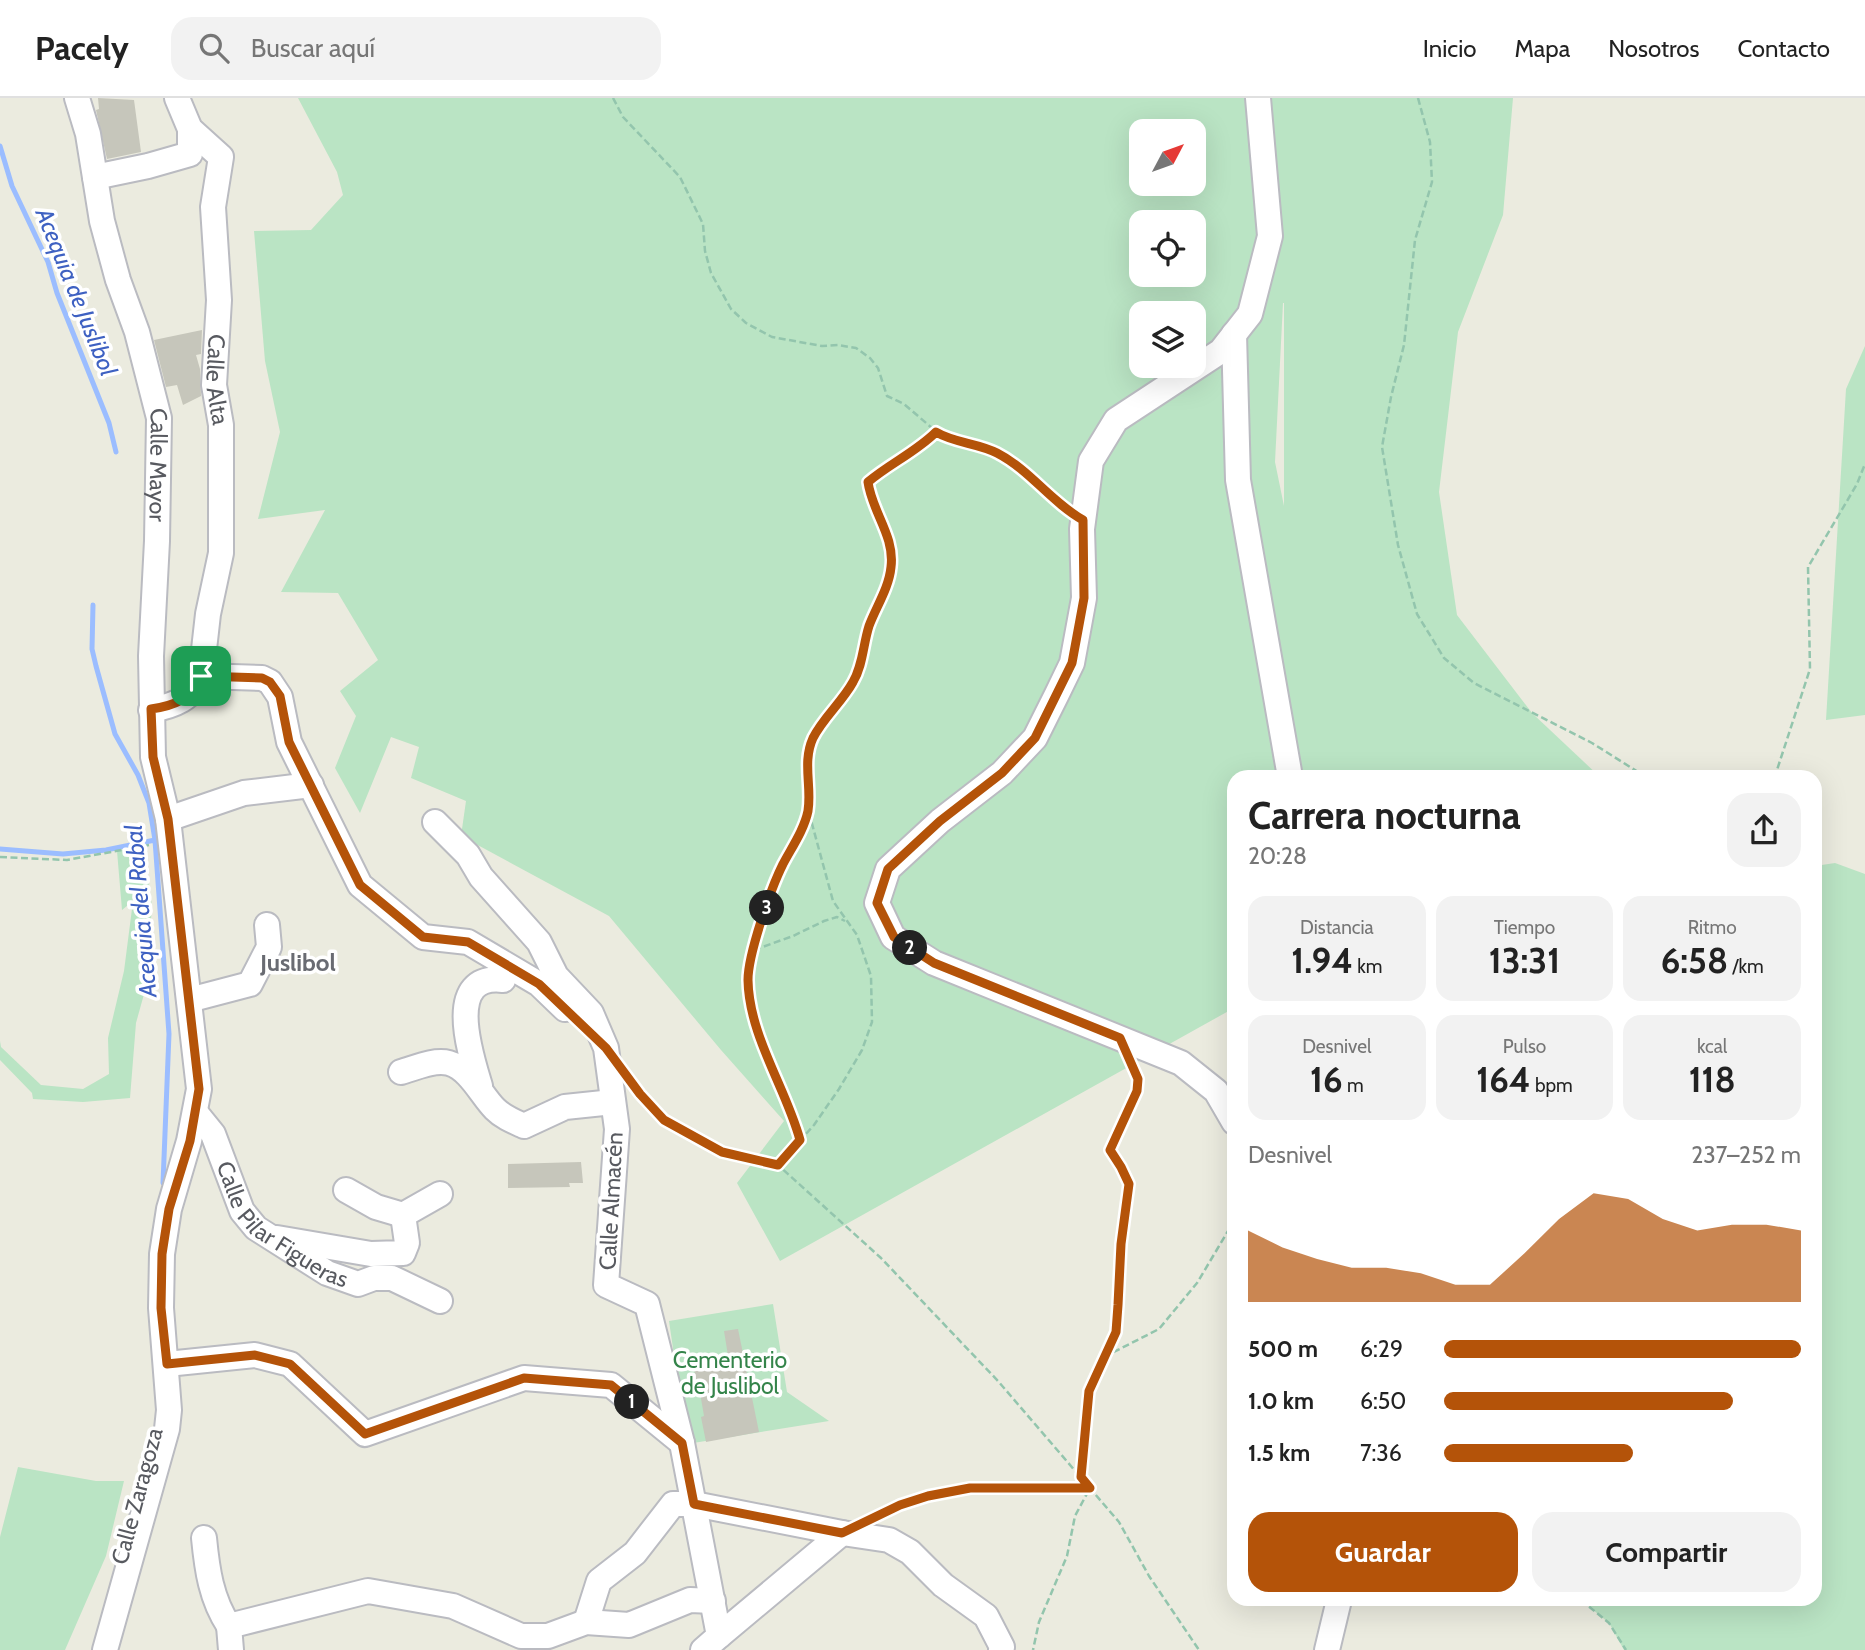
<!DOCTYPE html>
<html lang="es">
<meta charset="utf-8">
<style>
:root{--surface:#fff;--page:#f2f2f2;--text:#222;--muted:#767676;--line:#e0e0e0;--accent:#b45309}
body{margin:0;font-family:Cabin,sans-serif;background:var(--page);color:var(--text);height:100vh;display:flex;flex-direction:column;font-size:26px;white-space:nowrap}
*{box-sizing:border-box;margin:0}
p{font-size:23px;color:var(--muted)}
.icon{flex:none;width:38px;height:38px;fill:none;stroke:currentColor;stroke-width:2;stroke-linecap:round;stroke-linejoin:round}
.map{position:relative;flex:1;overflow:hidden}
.drawer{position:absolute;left:1227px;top:672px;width:595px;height:836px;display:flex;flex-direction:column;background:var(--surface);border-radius:21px;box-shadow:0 7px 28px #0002}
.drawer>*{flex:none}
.needle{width:46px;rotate:49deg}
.controls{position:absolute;left:1129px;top:21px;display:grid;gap:14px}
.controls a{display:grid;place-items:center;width:77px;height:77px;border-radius:14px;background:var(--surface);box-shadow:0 7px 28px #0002;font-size:35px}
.pin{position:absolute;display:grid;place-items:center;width:60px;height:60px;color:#fff;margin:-30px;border-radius:14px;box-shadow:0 4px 10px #0006}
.km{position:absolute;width:35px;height:35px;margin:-18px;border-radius:50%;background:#222;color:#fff;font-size:19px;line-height:35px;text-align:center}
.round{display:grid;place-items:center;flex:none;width:74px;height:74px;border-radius:21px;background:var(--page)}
.headline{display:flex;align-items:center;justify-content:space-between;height:119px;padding:0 21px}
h1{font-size:38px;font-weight:700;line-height:52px}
.metrics{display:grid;grid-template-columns:repeat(3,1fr);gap:10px;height:119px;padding:7px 21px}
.metrics div{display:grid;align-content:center;border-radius:18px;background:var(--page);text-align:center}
.metrics b{font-size:35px;font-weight:700}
.metrics small{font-size:19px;font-weight:400}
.metrics p{font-size:19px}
.chart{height:196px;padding:14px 21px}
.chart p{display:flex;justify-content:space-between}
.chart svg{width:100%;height:126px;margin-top:7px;fill:var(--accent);opacity:.7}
.primary-button{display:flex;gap:14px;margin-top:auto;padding:14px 21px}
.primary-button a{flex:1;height:80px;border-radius:21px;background:var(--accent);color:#fff;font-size:28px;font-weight:700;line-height:80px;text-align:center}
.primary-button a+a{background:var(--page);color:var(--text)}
ul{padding:0 21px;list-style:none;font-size:23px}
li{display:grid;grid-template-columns:112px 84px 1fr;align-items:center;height:52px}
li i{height:18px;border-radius:9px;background:var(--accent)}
header{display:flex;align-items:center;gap:42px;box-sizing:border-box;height:98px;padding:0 35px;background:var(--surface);border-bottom:2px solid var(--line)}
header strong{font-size:33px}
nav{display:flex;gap:38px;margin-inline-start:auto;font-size:24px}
.search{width:490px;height:63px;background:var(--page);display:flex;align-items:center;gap:18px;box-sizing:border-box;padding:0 24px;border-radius:21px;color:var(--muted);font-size:26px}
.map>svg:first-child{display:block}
.green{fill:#bae4c4;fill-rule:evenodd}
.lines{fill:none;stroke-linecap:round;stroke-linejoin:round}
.stream{stroke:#9bbdff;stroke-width:5}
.building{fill:#c6c6bb}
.minor-casing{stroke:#babbc1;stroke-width:28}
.path{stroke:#93c5ad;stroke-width:2.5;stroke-dasharray:7 3.5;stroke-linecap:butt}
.minor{stroke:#fff;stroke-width:24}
.route-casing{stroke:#fff;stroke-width:14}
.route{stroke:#b45309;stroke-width:9}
.labels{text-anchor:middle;stroke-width:7;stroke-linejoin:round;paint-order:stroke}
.street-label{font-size:23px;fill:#585a60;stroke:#fff}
.park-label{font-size:23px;fill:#34844a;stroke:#fff}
.water-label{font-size:24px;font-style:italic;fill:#3e61c2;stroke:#fff}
.neighbourhood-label{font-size:24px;font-weight:bold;fill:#696b72;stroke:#fff}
</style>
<header>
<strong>Pacely</strong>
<div class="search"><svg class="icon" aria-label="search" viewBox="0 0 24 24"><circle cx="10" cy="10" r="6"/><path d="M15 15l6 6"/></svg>Buscar aquí</div>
<nav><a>Inicio</a><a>Mapa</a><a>Nosotros</a><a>Contacto</a></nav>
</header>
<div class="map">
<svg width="1865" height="1552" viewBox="0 0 1865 1552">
<rect width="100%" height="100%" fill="#ebebdf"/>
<path class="green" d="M298 0H1513L1503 117 1458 234 1439 394 1457 517 1532 615 1600 679H1234V910L780 1163 737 1085 784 1023 721 952 609 818 461 738 466 703 411 680 419 649 391 639 360 715 335 670 356 618 340 593 378 562 338 495 281 494 325 412 258 421 280 334 265 263 254 133 311 132 343 97 337 74ZM1141 33H1194V86H1141ZM1141 124H1194V177H1141ZM1283 205H1284V408L1275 364ZM1141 215H1194V268H1141Z
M1865 248V617L1826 622 1846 291Z
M143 748 152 808 146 889 136 925 130 1000 83 1004 33 1001 32 995 0 962V943L1 949 41 987 83 991 109 976 108 940 124 873 133 803 122 812 117 753Z
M1835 765 1865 776V1552H1624L1609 1525 1581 1502H1815V768Z
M773 1206 787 1294 829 1323 687 1346 669 1223Z
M18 1369 96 1383H124L106 1458 65 1552H0V1439Z"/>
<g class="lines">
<path class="stream" d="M0 48 12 88 48 164 57 195 109 325 116 354
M93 507 92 551 96 568 115 636 138 677 149 705 155 742 169 936 163 1085
M0 751 63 756 106 752 155 742"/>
</g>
<path class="building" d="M98 0 134 2 141 54 107 61 96 12 99 11Z
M202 232 201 256 196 257 200 271 201 298 183 307 177 287 166 289 154 242Z
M581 1064 583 1085H569L570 1089 508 1090V1066Z
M738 1231 759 1334 706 1344 701 1319 704 1318 698 1283H696L694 1270 729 1264 724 1233Z"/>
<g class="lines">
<defs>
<g id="minor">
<path id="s1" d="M77 0 88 36 102 123 118 182 137 234 159 320 157 443 151 558 153 659 168 721 199 991 189 1043 169 1111 162 1156 161 1210 169 1312 167 1331 105 1552"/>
<path id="s2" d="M177 0 190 31 221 59 213 109 219 202 214 287 221 327V455L208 516 201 578"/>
<path d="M95 79 148 68 190 56V31"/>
<path d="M1234 236 1238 382 1290 679"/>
<path d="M151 612C173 608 193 601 201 578L262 580 270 584 280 599 289 644 360 787 423 839 468 844 539 886 565 911"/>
<path d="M168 721 244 695 311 687"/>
<path d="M435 724 468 757 481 779 539 844 556 878 591 915 606 950 617 1031 606 1187 647 1206 682 1345 719 1538 703 1552"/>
<path d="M189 902 250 886 269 849 267 827"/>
<path d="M401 974C415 970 434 961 449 965 470 971 481 997 495 1011 503 1019 513 1023 524 1028L565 1009 613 1004"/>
<path d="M480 988C471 958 443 875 503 882"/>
<path id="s3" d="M196 1015 213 1036 242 1113 256 1130 327 1175 358 1186 374 1180H392L440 1203"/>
<path d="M1234 1024 1216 993 1181 965 934 865 893 839 877 805 888 771 940 723 1002 675 1035 640 1057 596 1072 565 1084 500 1082 431 1091 363 1116 322 1221 253 1250 216 1270 138 1258 0"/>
<path d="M346 1092 376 1109 403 1117 440 1096"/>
<path d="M277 1140 371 1156 403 1155 407 1145 403 1117"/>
<path d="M167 1266 255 1257 290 1266 365 1336 524 1280 611 1287 682 1345"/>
<path d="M204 1440C207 1471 211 1501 229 1528"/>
<path d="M586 1524 599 1483 635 1455 673 1406H694L842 1435 889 1442 910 1454 943 1487 986 1518 1002 1549 1001 1552"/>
<path d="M719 1538 842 1435"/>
<path d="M231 1552 229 1528 368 1493 453 1508 521 1538H548L586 1524 629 1527 690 1502 713 1503"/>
<path d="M1327 1552 1339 1502"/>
</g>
</defs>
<use href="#minor" class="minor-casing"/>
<path class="path" d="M613 0 623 19 680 79 703 126 705 153 711 175 731 211 746 225 772 239 822 248 838 247 856 250 870 260 878 270 887 298 904 306 939 336 995 354 1015 366 1063 409
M1418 0 1430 44 1432 84 1415 142 1404 247 1391 299 1382 349 1398 447 1417 516 1444 560 1474 585 1592 645 1646 679
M1772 679 1776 675 1810 571 1808 469 1857 386 1865 366
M0 759 67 762 149 747
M754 852 793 838 824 823 837 819 845 823
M633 986 664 1022 722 1054 778 1067 881 1160 998 1283 1119 1424 1149 1478 1199 1552
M800 1042C787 995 745 927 748 879 751 848 769 795 783 766 792 749 802 732 808 713
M778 1067 814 1027 839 991 862 952 872 924 871 878 857 837 833 803 808 711 807 666 813 640 855 582 863 558 868 530 891 471 890 441 880 422 870 397 868 384C889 366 916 354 936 334
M1104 1259 1159 1231 1197 1185 1234 1123
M1081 1379 1089 1293 1116 1234 1118 1207 1121 1146 1129 1086 1121 1069 1110 1052 1137 993V980L1132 967
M877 1418C906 1404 937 1393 970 1390 1009 1387 1051 1390 1090 1390L1075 1418 1067 1458 1039 1524 1033 1552
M1581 1502 1609 1525 1626 1552"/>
<use href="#minor" class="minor"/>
</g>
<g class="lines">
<defs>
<path id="route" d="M936 334C954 345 978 345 997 355 1030 372 1051 404 1083 422L1084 500 1072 565 1035 640 1002 675 940 723 888 771 877 805 894 839 934 865 1120 940 1138 981 1137 993 1110 1052 1121 1069 1129 1086 1121 1146 1118 1207 1116 1234 1089 1293 1081 1379 1090 1390H970L928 1398 900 1407 842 1435 694 1406 682 1345 611 1287 524 1280 365 1336 290 1266 255 1257 167 1266 161 1210 162 1156 169 1111 190 1043 199 991 168 721 153 659 151 611C173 608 193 601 201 578L262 580 270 584 280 598 289 644 360 787 423 839 468 844 539 886 606 950 640 996 664 1022 722 1054 778 1067 800 1042C786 990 749 938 748 882 748 856 771 790 783 766 792 749 804 732 808 713 812 689 802 664 813 640 823 620 842 604 853 584 863 567 863 547 869 528 876 509 889 490 891 469 895 438 872 414 868 384 889 366 916 354 936 334Z"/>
</defs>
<use href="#route" class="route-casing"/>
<use href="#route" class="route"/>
</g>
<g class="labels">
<g class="street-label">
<text dy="8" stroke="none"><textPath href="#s2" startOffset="299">Calle Alta</textPath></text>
<text dy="8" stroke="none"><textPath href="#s1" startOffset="378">Calle Mayor</textPath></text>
<text transform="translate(611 1103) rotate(-87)" y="8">Calle Almacén</text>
<text dy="8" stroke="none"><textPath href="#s3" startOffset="147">Calle Pilar Figueras</textPath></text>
<text transform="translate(137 1398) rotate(-75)" y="8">Calle Zaragoza</text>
</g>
<g class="park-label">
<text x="730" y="1270">Cementerio<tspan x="730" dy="26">de Juslibol</tspan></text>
</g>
<g class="water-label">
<text transform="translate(76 194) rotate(68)" y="8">Acequia de Juslibol</text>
<text transform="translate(141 813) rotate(-95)" y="8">Acequia del Rabal</text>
</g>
<g class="neighbourhood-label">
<text x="298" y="873">Juslibol</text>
</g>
</g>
</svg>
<div class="controls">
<a><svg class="needle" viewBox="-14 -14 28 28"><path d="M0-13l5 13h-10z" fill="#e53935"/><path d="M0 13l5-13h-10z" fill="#767676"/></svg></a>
<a><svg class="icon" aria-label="locate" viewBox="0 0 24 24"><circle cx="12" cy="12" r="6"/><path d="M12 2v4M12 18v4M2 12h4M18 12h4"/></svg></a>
<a><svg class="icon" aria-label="layers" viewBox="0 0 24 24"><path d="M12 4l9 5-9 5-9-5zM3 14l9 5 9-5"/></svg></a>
</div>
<div class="pin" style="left:201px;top:578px;background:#1e9e55"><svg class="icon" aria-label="arrive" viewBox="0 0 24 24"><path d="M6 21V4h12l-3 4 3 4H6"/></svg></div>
<b class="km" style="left:632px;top:1304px">1</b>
<b class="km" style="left:910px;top:850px">2</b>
<b class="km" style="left:767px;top:810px">3</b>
<section class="drawer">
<div class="headline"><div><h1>Carrera nocturna</h1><p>20:28</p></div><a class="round"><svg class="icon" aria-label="share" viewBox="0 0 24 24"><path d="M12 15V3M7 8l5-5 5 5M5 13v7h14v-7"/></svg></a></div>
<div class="metrics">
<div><p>Distancia</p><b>1.94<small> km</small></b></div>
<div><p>Tiempo</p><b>13:31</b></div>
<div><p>Ritmo</p><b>6:58<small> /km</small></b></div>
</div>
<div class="metrics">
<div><p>Desnivel</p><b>16<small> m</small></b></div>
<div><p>Pulso</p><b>164<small> bpm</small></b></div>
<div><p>kcal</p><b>118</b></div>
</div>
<div class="chart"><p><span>Desnivel</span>237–252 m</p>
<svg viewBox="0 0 160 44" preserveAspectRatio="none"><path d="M0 44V19L10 25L20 29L30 32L40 32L50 34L60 38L70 38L80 27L90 15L100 6L110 8L120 15L130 19L140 17L150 17L160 19V44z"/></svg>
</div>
<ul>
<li><b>500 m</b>6:29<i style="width:100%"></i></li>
<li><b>1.0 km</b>6:50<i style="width:81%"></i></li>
<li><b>1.5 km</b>7:36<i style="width:53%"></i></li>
</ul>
<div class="primary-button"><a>Guardar</a><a>Compartir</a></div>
</section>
</div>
